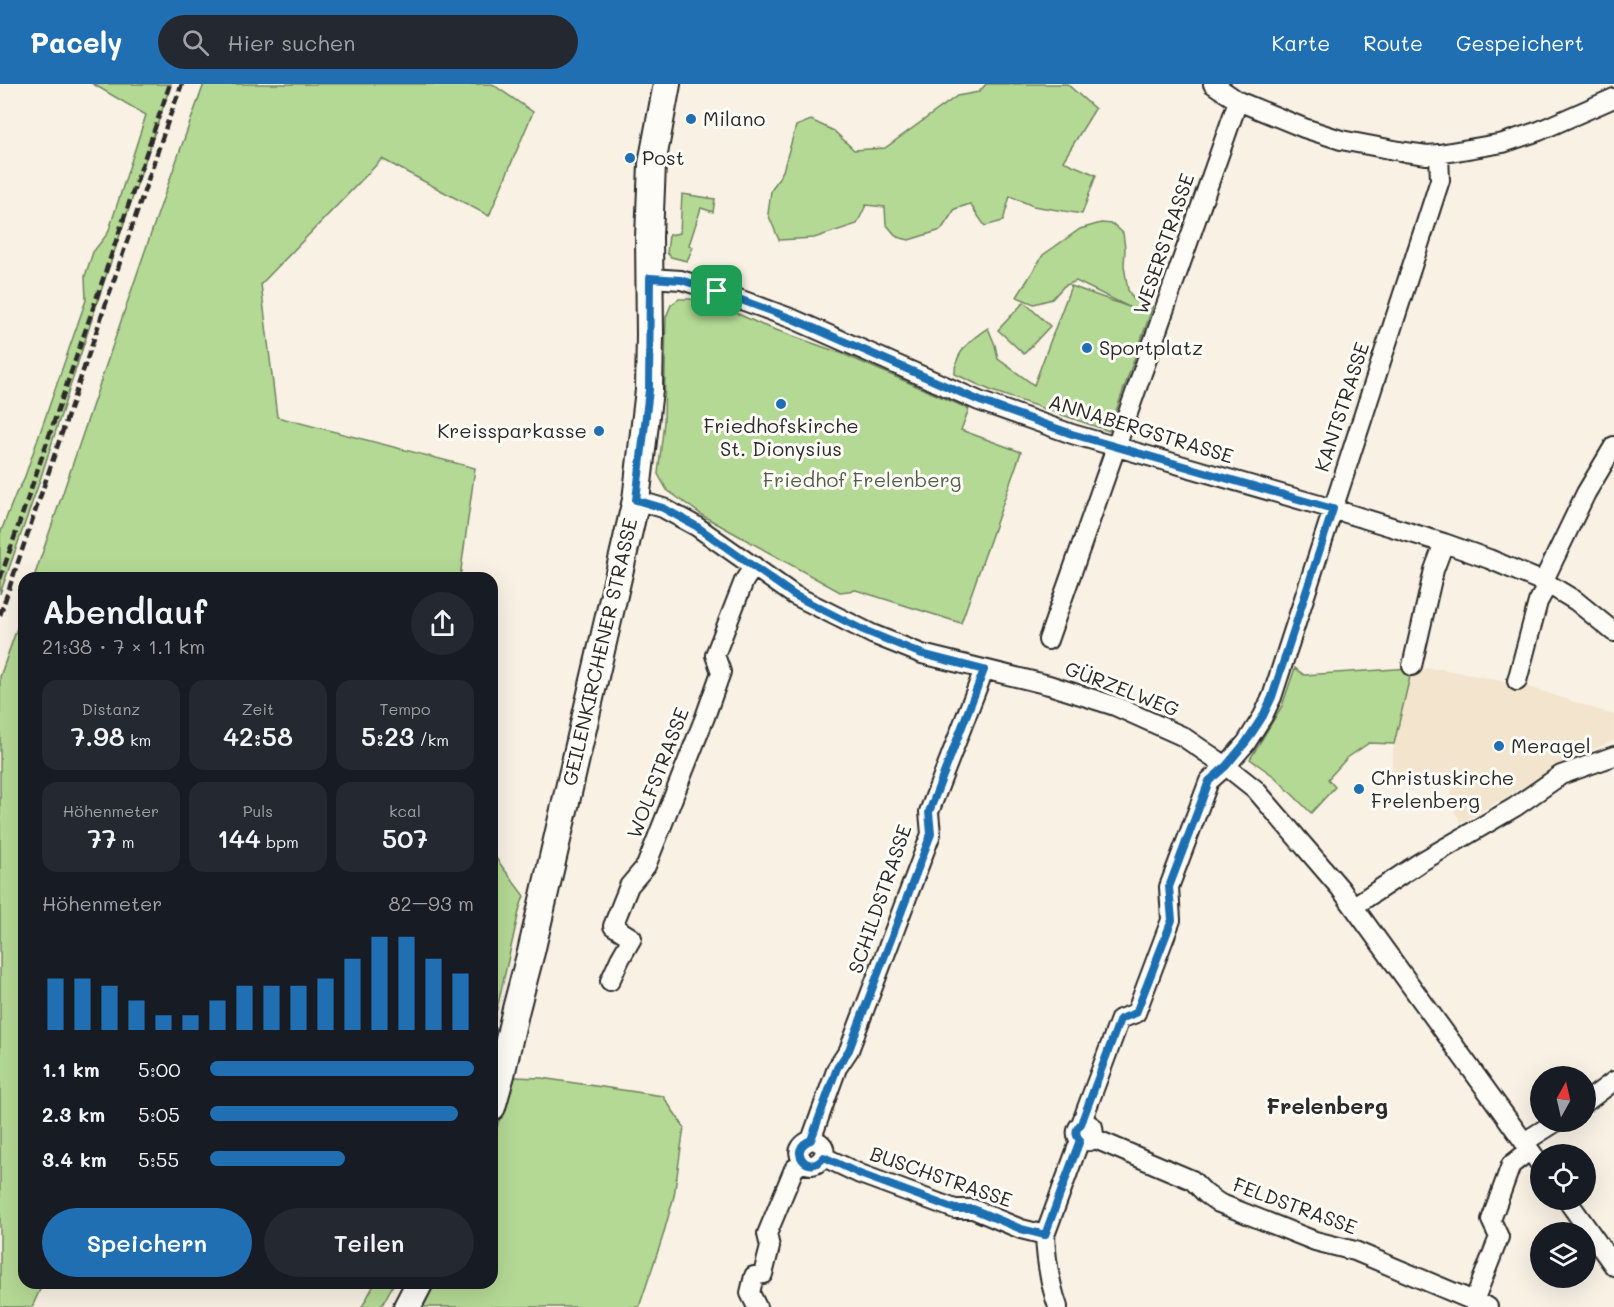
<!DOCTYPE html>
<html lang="de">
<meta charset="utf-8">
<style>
:root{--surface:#171b24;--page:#242831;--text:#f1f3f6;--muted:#9ea1a6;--accent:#1f6fb2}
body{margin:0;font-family:Mali,sans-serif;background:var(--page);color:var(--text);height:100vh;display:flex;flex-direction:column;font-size:22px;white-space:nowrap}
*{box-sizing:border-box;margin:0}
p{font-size:20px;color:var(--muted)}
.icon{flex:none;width:33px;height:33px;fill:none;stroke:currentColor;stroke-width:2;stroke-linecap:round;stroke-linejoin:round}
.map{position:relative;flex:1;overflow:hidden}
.side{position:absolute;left:18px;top:488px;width:480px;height:717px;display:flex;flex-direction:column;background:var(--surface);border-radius:18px;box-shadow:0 6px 24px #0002}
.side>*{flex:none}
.needle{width:39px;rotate:8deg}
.buttons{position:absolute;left:1530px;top:982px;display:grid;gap:12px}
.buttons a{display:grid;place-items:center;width:66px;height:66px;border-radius:50%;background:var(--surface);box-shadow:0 6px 24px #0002;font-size:30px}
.pin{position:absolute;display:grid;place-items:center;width:51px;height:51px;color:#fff;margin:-26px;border-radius:12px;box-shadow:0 3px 9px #0006}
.round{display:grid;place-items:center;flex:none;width:63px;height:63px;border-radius:32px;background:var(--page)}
.head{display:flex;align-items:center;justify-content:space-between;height:102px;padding:0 24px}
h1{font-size:33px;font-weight:600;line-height:45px}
.stats{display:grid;grid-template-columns:repeat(3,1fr);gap:9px;height:102px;padding:6px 24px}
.stats div{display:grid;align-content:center;border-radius:15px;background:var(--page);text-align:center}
.stats b{font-size:26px;font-weight:600}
.stats small{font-size:16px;font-weight:400}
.stats p{font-size:16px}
.chart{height:168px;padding:12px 24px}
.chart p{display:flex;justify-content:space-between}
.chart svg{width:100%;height:108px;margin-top:6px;stroke:var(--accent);stroke-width:6}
.cta{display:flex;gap:12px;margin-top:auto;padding:12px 24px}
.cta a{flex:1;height:69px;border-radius:36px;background:var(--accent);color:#fff;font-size:24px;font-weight:600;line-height:69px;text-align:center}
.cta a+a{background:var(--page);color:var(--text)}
ul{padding:0 24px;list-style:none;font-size:20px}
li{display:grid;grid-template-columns:96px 72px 1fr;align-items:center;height:45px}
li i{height:15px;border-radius:8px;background:var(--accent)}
header{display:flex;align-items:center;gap:36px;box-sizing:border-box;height:84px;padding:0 30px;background:var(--accent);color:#fff}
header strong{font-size:28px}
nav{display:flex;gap:33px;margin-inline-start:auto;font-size:21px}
.search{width:420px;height:54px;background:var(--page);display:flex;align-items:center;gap:15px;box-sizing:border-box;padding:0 21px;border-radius:33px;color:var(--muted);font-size:22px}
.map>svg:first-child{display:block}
.built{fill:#f2e4cd}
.green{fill:#b4d994;stroke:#708260;stroke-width:1.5}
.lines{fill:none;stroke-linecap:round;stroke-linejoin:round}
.street-casing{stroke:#2b2b2b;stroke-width:22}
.secondary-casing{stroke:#2b2b2b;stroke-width:30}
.street{stroke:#fdfcf7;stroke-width:18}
.secondary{stroke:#fdfcf7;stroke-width:26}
.rail{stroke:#2b2b2b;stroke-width:4.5;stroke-dasharray:9 4.5;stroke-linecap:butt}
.route-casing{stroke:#fff;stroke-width:12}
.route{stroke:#1f6fb2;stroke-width:8}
.poi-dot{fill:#1f6fb2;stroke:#fdfcf7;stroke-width:2}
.labels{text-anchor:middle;stroke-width:6;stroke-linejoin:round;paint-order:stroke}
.poi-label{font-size:20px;fill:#2b2b2b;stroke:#fdfcf7;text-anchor:start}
.street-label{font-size:20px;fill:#2b2b2b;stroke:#fdfcf7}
.park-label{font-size:20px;fill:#545f4a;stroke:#fdfcf7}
.quarter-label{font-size:22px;font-weight:bold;fill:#2b2b2b;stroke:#fdfcf7}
</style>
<header>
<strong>Pacely</strong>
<div class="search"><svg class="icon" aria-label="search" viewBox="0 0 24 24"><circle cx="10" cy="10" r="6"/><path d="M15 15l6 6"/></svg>Hier suchen</div>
<nav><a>Karte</a><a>Route</a><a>Gespeichert</a></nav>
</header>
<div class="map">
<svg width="1614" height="1223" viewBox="0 0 1614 1223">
<rect width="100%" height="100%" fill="#f8f1e4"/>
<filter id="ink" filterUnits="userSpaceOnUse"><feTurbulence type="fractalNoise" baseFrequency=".0167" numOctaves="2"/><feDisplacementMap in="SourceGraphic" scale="12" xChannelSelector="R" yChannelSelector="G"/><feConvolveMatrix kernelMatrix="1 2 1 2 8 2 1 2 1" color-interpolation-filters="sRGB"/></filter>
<g filter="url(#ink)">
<path class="built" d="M1385 584 1442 585 1526 602 1614 631V656L1562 680 1461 739 1450 719 1453 702 1391 690 1396 640 1376 636Z"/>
<path class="green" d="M93 0H171L101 207 39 399 0 510V450L16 409 23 398 86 216 85 192 93 168 108 149 146 31Z
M204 0H492L533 28 489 132 382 75 261 200 277 333 475 384 460 493H34C91 329 144 163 204 0Z
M986 0H1067L1095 25 1063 77 1096 91 1082 130 1033 122 1010 112 1003 137 985 142 970 120 955 125 941 146 909 156 897 153 886 140 885 123 866 121 857 140 814 154 779 156 768 130 771 107 783 87 796 42 811 36 834 47 854 66 885 64 957 12 979 8Z
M682 110 715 115 713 128 701 124 689 161 693 163 687 177 671 173 667 169 669 151 680 149Z
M1101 139 1113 140 1123 149 1125 164 1124 182 1128 206 1134 216 1153 222 1109 347 992 307 955 290C954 269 971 255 988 244L995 261 998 275 1034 301 1071 202 1129 223 1076 197 1064 202 1052 215 1034 220 1017 213 1043 171 1080 145Z
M679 215H690L719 221 762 241 843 270 969 325 961 346 1021 368 961 539 856 506 840 508 705 433 667 406 658 390 664 338 666 233 671 221Z
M1024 218 1050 242 1024 270 998 246Z
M24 524V1198L43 1199 32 1223H0V593Z
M1295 584 1304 591 1412 584 1394 660 1369 659 1347 674 1328 695 1335 703 1311 729 1275 693 1250 675 1282 622Z
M492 769 524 812 520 823 492 947Z
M513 993 541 994 663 1012 684 1043 674 1112 662 1155 639 1223H425L421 1221 422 1223H419L431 1199 492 1198V1059Z
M375 1199H394L381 1223H362Z"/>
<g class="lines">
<defs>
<path id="street" d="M1213 0 1238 17 1304 44 1341 56 1405 68 1427 71 1439 70 1503 59 1539 47 1614 14
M650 194 681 196 717 207 793 235 979 317 1072 350 1333 425 1444 459 1489 475 1548 500 1576 517 1614 548
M636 416 663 424 696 442 794 511 872 550 922 570 1049 601 1115 622 1182 652 1226 682 1255 705 1340 804 1540 1080
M1543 498 1586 409 1614 362
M1048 556 1238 17
M1412 582 1434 486 1444 459
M1517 597 1538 518 1548 500
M1354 822 1419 779 1515 723 1561 691 1614 672
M610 897 620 875 632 854 613 842 629 802 646 782 705 633 721 588 715 571 744 497 754 482
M1586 1018 1614 997
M1081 1040 1087 1039 1093 1043 1094 1051 1090 1057C1078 1059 1072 1049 1081 1040L1120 935 1136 929 1171 836 1169 803 1209 697 1226 682 1246 659 1263 632 1272 613 1440 96 1439 70
M1093 1054 1192 1096 1206 1110 1219 1119 1315 1157 1355 1167 1488 1223
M811 1056C841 1060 813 1096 801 1074 796 1066 803 1059 811 1056L837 984 849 966 931 750 929 728 984 586
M1524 1058 1556 1038
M824 1073 860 1090 955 1125H973L1021 1145 1045 1151
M1567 1116 1614 1182
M1474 1217 1499 1153 1491 1136 1511 1081 1530 1066
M757 1223 750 1209 754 1192 763 1190 770 1163 767 1150 794 1085 803 1078
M1058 1223C1050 1200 1046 1176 1045 1151L1080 1056"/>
<path id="secondary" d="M492 1023 501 991 516 925 531 868 636 416 649 306 650 251 649 153 652 80 667 0
M407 1223 420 1198"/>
</defs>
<use href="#street" class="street-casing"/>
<use href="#secondary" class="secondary-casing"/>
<use href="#street" class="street"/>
<use href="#secondary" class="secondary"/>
<path class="rail" d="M0 495 170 0
M0 531 168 37 182 0"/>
</g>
</g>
<g class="lines" filter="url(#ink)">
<defs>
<path id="route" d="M650 194 681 196 717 207 793 235 980 317 1072 350 1333 425 1272 613 1263 632 1246 658 1226 682 1209 697 1169 803 1172 836 1136 929 1120 935 1081 1040C1075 1045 1075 1051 1080 1056L1045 1151 1021 1145 973 1125H955L860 1090 824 1073C809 1094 786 1065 811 1056L837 984 849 966 931 750 929 728 984 586 922 570 861 545 794 511 696 442 663 424 636 416 649 306Z"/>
</defs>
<use href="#route" class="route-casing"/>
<use href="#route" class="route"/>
</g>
<g class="poi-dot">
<circle cx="691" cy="35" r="6"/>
<circle cx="630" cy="74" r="6"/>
<circle cx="1087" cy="264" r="6"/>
<circle cx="781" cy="320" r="6"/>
<circle cx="599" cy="347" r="6"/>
<circle cx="1499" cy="662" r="6"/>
<circle cx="1359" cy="705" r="6"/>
</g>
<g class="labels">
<g class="poi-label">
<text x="703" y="42">Milano</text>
<text x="642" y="81">Post</text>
<text x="1099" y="271">Sportplatz</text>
<text x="781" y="349" text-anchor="middle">Friedhofskirche<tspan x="781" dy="23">St. Dionysius</tspan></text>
<text x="587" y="354" text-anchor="end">Kreissparkasse</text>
<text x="1511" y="669">Meragel</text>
<text x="1371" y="701">Christuskirche<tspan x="1371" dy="23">Frelenberg</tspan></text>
</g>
<g class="street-label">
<text transform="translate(1164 160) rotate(-71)" y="7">WESERSTRASSE</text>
<text transform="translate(1342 323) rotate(-72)" y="7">KANTSTRASSE</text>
<text transform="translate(1141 345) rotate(17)" y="7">ANNABERGSTRASSE</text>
<text transform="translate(600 568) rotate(-77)" y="7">GEILENKIRCHENER STRASSE</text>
<text transform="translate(1122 605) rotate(21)" y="7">GÜRZELWEG</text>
<text transform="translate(658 689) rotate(-69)" y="7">WOLFSTRASSE</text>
<text transform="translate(880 815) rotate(-71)" y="7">SCHILDSTRASSE</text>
<text transform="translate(941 1093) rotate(19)" y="7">BUSCHSTRASSE</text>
<text transform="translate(1295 1122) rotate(20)" y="7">FELDSTRASSE</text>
</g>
<g class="park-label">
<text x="862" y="403">Friedhof Frelenberg</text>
</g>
<g class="quarter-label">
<text x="1327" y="1030">Frelenberg</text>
</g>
</g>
</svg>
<div class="buttons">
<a><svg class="needle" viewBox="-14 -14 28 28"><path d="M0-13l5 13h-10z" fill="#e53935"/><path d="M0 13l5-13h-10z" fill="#9ea1a6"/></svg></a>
<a><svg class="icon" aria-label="locate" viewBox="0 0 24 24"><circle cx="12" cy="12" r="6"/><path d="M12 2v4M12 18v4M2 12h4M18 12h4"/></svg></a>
<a><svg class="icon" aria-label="layers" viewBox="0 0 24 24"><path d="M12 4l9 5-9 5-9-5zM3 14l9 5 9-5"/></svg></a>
</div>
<div class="pin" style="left:717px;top:207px;background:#1e9e55"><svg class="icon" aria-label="arrive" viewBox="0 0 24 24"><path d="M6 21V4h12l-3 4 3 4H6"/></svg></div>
<section class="side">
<div class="head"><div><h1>Abendlauf</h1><p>21:38 · 7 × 1.1 km</p></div><a class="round"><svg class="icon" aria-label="share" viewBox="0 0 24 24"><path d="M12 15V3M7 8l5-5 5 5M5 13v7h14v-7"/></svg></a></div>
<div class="stats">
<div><p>Distanz</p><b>7.98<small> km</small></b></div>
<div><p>Zeit</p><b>42:58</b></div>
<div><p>Tempo</p><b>5:23<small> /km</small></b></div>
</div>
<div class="stats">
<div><p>Höhenmeter</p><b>77<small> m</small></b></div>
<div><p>Puls</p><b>144<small> bpm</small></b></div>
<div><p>kcal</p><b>507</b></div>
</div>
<div class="chart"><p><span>Höhenmeter</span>82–93 m</p>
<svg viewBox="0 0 160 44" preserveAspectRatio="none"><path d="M5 44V23M15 44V23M25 44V26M35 44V32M45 44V38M55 44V38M65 44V32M75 44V26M85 44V26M95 44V26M105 44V23M115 44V15M125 44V6M135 44V6M145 44V15M155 44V21"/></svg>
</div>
<ul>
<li><b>1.1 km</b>5:00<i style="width:100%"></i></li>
<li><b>2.3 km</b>5:05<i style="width:94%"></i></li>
<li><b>3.4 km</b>5:55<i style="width:51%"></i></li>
</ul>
<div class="cta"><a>Speichern</a><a>Teilen</a></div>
</section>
</div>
